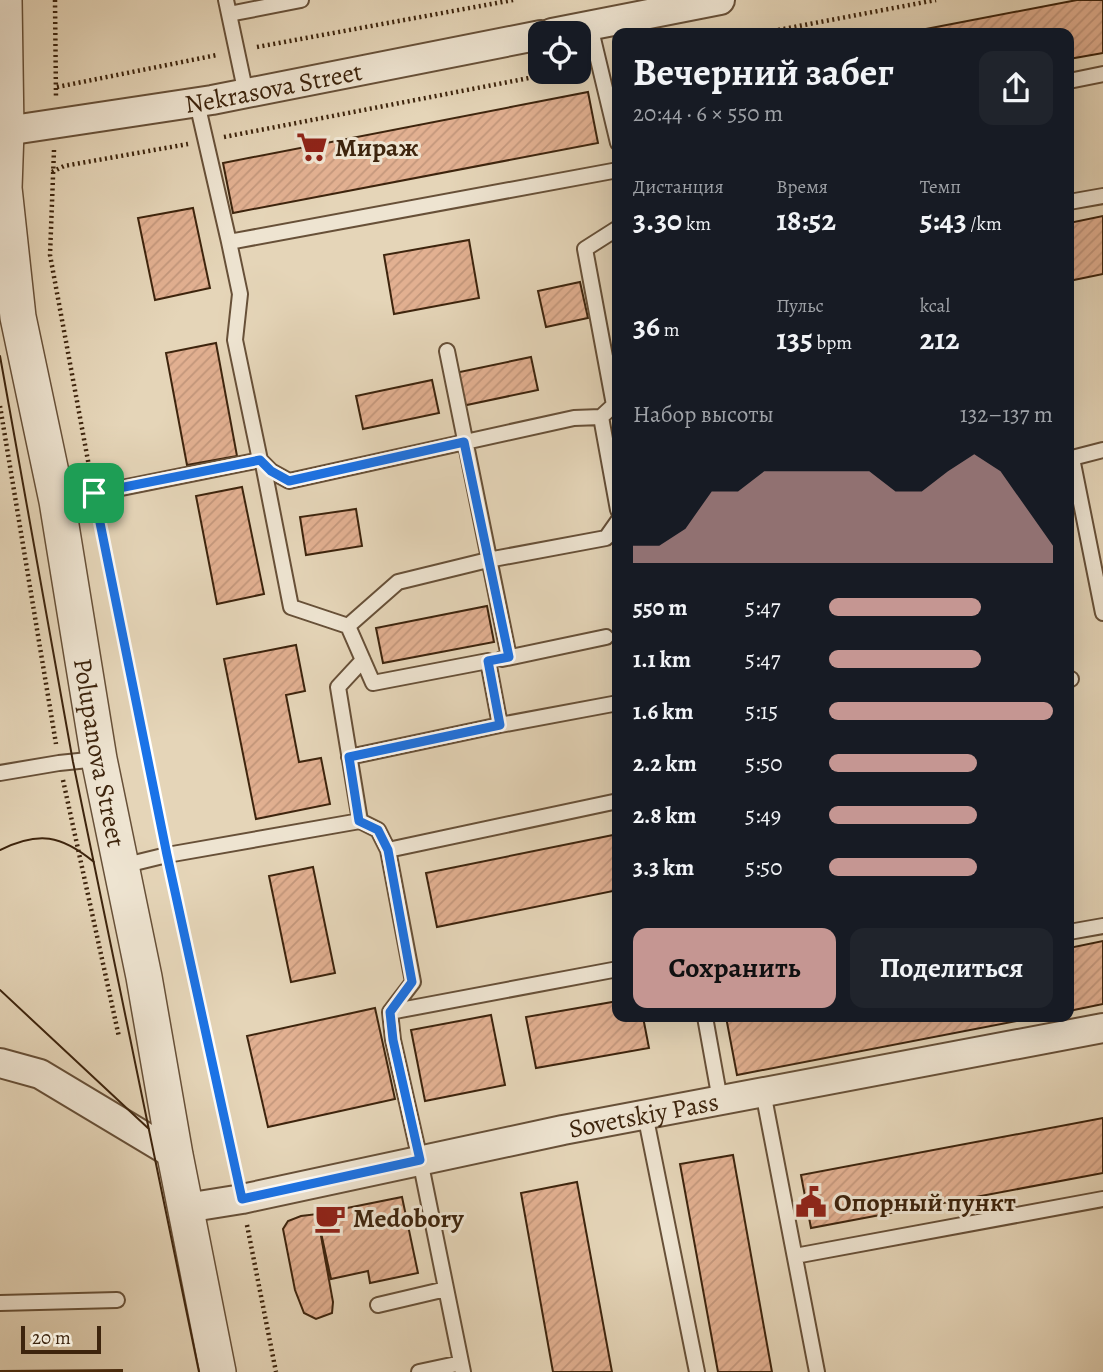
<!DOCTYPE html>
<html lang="ru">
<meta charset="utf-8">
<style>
:root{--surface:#171b24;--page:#20242c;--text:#f1f3f6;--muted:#9ea1a6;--accent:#c59692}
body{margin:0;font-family:Alegreya,serif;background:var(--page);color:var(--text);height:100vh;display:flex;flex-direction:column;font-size:26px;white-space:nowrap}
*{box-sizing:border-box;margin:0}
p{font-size:23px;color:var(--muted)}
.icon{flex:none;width:38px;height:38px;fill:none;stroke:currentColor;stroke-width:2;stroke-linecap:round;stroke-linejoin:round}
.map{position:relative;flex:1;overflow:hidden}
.drawer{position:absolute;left:612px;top:28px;width:462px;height:994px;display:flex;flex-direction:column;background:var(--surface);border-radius:14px;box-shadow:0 7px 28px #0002}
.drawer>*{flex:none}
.controls{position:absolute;left:528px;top:21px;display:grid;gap:14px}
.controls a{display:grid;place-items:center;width:63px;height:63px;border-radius:14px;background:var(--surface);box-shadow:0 7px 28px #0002;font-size:35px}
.scale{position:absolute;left:21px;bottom:18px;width:80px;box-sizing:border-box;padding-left:7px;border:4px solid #3d240d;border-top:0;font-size:19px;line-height:24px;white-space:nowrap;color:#3d240d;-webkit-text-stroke:5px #eee4d1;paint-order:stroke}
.pin{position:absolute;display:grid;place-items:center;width:60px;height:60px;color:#fff;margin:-30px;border-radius:14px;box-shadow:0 4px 10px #0006}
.round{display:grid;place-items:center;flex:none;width:74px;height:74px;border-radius:14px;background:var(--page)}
.overview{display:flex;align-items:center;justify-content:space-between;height:119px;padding:0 21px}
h1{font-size:38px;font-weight:700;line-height:52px}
.figures{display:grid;grid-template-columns:repeat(3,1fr);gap:10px;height:119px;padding:7px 21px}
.figures div{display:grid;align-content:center}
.figures b{font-size:30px;font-weight:700}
.figures small{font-size:19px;font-weight:400}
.figures p{font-size:19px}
.chart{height:196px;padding:14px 21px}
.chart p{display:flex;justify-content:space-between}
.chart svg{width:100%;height:126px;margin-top:7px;fill:var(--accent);opacity:.7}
.cta{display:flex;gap:14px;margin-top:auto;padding:14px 21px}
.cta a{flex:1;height:80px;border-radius:14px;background:var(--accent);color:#111;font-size:28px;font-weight:700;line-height:80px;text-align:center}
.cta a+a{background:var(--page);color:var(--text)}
ul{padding:0 21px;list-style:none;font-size:23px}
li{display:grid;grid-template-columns:112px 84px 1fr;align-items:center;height:52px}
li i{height:18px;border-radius:9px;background:var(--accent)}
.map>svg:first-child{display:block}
.building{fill:url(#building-hatch);stroke:#3d240d;stroke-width:2}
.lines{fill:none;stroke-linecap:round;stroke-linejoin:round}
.service-casing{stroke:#675038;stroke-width:18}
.minor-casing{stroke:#675038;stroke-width:32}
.tertiary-casing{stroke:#675038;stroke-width:38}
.path{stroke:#3d240d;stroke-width:4.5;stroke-dasharray:2 3.5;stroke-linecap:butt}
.service{stroke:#eee4d1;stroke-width:14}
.minor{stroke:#eee4d1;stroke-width:28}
.tertiary{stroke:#eee4d1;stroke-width:35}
.tram{stroke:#3d240d;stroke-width:2}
.route-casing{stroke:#fff;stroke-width:14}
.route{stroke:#1a73e8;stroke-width:9}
.labels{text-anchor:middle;stroke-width:6;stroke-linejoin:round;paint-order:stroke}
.street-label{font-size:26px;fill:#3d240d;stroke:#eee4d1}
.poi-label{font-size:26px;font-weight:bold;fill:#3d240d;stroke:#eee4d1;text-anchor:start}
</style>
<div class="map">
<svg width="1103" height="1372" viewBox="0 0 1103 1372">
<defs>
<pattern id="building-hatch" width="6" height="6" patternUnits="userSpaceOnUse" patternTransform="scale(1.75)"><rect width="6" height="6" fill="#e2b091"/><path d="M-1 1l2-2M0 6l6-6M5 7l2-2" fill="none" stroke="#c3977c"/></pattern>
</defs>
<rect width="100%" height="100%" fill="#e5d5b8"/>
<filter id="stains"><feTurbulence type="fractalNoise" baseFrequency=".00286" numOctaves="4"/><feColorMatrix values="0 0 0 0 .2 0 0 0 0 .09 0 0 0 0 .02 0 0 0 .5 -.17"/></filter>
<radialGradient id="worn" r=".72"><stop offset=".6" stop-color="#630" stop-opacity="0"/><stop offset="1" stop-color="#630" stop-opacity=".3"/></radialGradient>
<path class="building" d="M1077 0H1103V53L1069 59V33H905Z
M588 92 598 143 233 213 223 163Z
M193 208 210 288 155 300 138 218Z
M1103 216V274L1069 281V223Z
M469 240 479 298 394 314 384 255Z
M580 282 588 318 546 327 538 291Z
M216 343 237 456 187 465 166 353Z
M531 357 538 390 462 406 455 373Z
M432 380 439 413 363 429 356 396Z
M242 487 264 594 217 604 196 496Z
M356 509 362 546 306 555 300 517Z
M487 606 494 642 383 663 376 628Z
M296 645 305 691 286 695 299 762 321 758 330 804 256 819 224 659Z
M618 834V890L437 927 426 873Z
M313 867 335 973 291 982 269 876Z
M1103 941V1004L1069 1011V948Z
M618 1001V1017H643L649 1048 536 1068 526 1017Z
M375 1008 395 1099 268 1127 247 1036Z
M491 1015 505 1085 425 1101 411 1030Z
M726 1017H1037L737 1075Z
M1103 1118V1173L811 1228 801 1175Z
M733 1155 772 1372H718L680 1164Z
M577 1182 612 1372H553L521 1193Z
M402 1197 418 1273 370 1283 368 1271 331 1279 317 1214Z
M317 1214 333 1302 332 1313 316 1319 304 1313 295 1290 283 1229 288 1221 301 1216Z
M122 1370V1372H0V1371Z"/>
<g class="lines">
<defs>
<path id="service" d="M226 0 246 94
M229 14 301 0
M590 26 618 143
M1069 81 1103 74
M197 103 229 242 618 170
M1069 202 1103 196
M618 228 585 249 614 405 601 417 618 510
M229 242 240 294 235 340 260 460
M447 351 509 657
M1103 450 1072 458 1103 613
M263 464 291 607 348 626 373 683 488 661 500 725 618 703
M57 501 260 460 271 471 289 481 574 418 601 417
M348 626 398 582 488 560 606 538 618 521
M502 659 606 637
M1069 679H1071
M349 757 500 725
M0 773 59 763 98 759
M360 821 338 687 363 660
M388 850 413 982 390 1012 393 1040 420 1160 463 1372
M122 866 167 855 360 821 378 830 388 850 618 801
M1069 932 1103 926
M390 1012 618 969
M705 1017 720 1100
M763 1092 817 1372
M645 1114 697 1372
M795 1256 1103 1199
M0 1303 117 1300
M378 1305 446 1289
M419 1372 461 1363"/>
<g id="minor">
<path d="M552 33 720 0"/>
<path id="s1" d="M6 131 212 100 541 35"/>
<path d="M0 1063 40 1074 175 1155"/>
<path id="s2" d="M186 1208 242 1199 563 1130 1103 1028"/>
</g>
<g id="tertiary">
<path id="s3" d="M4 0 6 131 4 188 18 317 57 501 99 759 144 977 175 1155 218 1372"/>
</g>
</defs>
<use href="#service" class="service-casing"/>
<use href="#minor" class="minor-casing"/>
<use href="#tertiary" class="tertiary-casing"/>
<path class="path" d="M55 0 56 99
M762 33 936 0
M257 47 513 0
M57 87 217 55
M224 137 560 72
M54 150 50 255 91 477
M52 172 64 166 188 144
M0 406 56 744
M98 513 164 837
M63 780 119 1037
M171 873 237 1175
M247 1225 276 1372"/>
<use href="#service" class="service"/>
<use href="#minor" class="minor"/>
<use href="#tertiary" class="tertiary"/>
<path class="tram" d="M0 356 73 762 199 1372
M0 850C39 831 61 835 94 862
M0 990 149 1129"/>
</g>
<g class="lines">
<defs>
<path id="route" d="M464 442 509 657 488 661 500 725 349 757 359 821 378 830 388 850 412 982 390 1012 393 1040 420 1160 242 1199 167 855 94 493 260 460 271 471 289 481Z"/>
</defs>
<use href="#route" class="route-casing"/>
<use href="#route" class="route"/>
</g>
<defs>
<symbol id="supermarket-bare" viewBox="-9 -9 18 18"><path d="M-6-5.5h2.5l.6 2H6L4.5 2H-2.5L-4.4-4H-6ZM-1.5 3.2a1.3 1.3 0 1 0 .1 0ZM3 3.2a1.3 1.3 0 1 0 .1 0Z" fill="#8f2418" stroke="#eee4d1" stroke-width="2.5" paint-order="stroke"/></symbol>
<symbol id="civic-bare" viewBox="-9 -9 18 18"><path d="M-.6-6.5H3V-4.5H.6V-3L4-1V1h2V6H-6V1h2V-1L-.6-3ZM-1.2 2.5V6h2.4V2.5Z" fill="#8f2418" stroke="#eee4d1" stroke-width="2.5" paint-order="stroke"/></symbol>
<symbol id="cafe-bare" viewBox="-9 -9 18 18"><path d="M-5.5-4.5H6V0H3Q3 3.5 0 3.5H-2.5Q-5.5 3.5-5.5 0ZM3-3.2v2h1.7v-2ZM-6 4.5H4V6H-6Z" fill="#8f2418" stroke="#eee4d1" stroke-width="2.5" paint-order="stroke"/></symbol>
</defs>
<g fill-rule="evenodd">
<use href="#supermarket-bare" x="290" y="125" width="44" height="44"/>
<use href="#civic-bare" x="789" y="1180" width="44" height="44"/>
<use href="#cafe-bare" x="308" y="1196" width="44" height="44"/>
</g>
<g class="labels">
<g class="street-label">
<text dy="9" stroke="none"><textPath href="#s1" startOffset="271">Nekrasova Street</textPath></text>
<text dy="9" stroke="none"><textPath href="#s3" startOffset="761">Polupanova Street</textPath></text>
<text dy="9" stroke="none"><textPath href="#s2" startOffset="467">Sovetskiy Pass</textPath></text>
</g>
<g class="poi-label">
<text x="335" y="156">Мираж</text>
<text x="834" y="1211">Опорный пункт</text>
<text x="353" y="1227">Medobory</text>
</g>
</g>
<rect width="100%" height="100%" filter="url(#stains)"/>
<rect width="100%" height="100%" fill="url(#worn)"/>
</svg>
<div class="controls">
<a><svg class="icon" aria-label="locate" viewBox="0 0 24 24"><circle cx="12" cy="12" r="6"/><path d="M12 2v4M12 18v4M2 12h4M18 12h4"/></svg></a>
</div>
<div class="scale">20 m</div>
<div class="pin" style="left:94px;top:493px;background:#1e9e55"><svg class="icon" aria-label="arrive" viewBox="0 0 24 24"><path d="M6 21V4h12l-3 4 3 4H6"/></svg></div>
<section class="drawer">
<div class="overview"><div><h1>Вечерний забег</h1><p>20:44 · 6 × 550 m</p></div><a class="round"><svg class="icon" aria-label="share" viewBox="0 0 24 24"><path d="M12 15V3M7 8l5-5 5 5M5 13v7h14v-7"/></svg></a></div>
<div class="figures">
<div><p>Дистанция</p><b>3.30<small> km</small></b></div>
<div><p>Время</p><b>18:52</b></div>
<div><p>Темп</p><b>5:43<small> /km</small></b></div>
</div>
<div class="figures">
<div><b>36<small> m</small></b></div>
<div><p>Пульс</p><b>135<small> bpm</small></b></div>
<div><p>kcal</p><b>212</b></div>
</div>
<div class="chart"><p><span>Набор высоты</span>132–137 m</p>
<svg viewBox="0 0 160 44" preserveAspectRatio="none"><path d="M0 44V38L10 38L20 32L30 19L40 19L50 12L60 12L70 12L80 12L90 12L100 19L110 19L120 12L130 6L140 12L150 25L160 38V44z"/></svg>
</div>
<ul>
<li><b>550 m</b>5:47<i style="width:68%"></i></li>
<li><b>1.1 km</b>5:47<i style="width:68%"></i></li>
<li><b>1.6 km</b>5:15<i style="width:100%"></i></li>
<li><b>2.2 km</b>5:50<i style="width:66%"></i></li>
<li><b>2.8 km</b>5:49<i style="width:66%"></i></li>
<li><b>3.3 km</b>5:50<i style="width:66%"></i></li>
</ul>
<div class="cta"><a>Сохранить</a><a>Поделиться</a></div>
</section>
</div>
